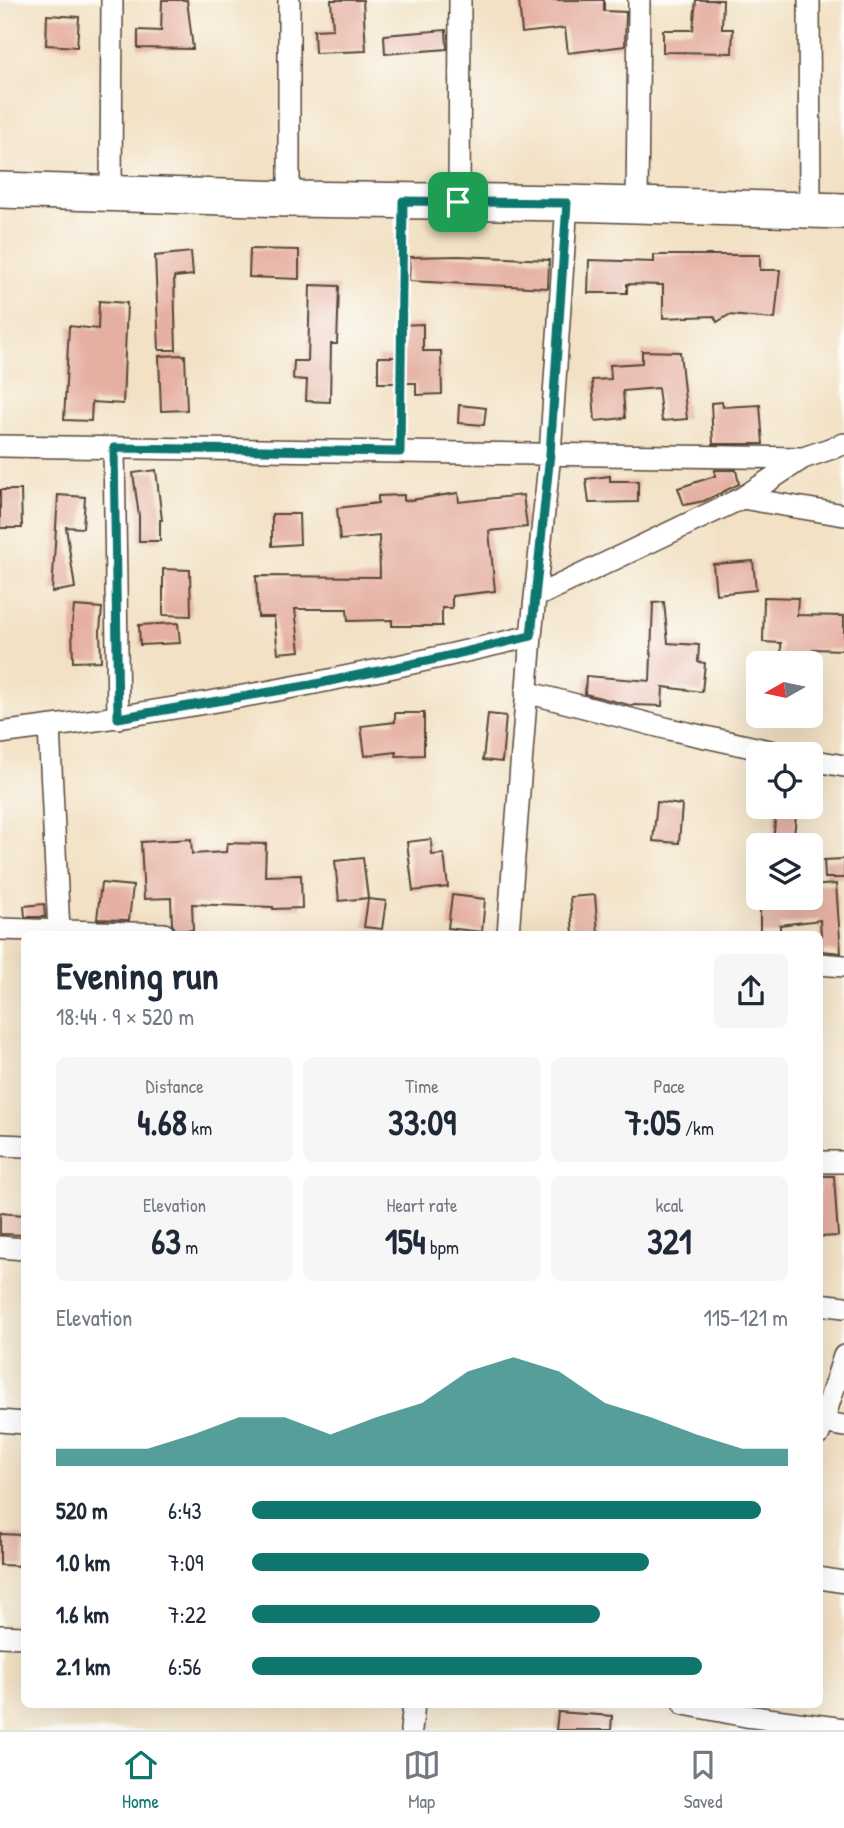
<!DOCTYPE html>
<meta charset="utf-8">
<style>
:root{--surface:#fff;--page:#f6f6f7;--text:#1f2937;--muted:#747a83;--line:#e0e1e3;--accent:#0f766e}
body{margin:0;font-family:"Patrick Hand",sans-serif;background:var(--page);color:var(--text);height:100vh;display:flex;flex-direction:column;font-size:26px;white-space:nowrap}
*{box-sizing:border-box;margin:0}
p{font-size:23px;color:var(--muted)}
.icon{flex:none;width:38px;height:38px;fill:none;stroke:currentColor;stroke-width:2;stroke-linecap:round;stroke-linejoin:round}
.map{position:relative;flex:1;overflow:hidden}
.panel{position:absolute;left:21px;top:931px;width:802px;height:777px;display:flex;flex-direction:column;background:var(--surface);border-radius:10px;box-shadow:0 7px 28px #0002}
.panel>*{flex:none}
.needle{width:46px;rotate:261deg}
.tools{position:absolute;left:746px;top:651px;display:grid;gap:14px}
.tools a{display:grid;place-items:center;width:77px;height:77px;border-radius:10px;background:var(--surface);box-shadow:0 7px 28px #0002;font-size:35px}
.pin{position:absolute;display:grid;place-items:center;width:60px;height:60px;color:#fff;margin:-30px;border-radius:14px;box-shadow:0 4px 10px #0006}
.round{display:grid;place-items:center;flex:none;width:74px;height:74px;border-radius:10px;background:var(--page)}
.head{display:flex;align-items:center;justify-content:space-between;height:119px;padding:0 35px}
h1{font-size:38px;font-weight:800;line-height:52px}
.metrics{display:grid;grid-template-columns:repeat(3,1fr);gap:10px;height:119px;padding:7px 35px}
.metrics div{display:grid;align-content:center;border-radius:10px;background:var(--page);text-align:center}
.metrics b{font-size:35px;font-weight:800}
.metrics small{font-size:19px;font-weight:400}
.metrics p{font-size:19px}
.chart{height:196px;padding:14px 35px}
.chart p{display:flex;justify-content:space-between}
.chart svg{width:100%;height:126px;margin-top:7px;fill:var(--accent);opacity:.7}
ul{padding:0 35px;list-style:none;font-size:23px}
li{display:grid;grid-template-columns:112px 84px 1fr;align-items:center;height:52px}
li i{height:18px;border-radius:9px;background:var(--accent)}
.tabs{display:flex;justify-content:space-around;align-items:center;height:98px;border-top:2px solid var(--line);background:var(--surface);font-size:19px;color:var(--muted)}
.tabs a{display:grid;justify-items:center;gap:4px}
.tabs .on{color:var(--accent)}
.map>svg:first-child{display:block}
.building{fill:#e5afa1}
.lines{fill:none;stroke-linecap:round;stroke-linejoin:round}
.street-casing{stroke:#564537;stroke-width:24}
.primary-casing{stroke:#564537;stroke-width:38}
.path{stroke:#564537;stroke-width:4.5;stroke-dasharray:5 5;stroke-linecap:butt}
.street{stroke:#fff;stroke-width:21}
.primary{stroke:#fff;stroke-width:35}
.route-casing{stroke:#fff;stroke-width:14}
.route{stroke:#0f766e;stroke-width:9}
</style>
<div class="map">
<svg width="844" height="1730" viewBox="0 0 844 1730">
<rect width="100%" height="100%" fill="#fdfcf7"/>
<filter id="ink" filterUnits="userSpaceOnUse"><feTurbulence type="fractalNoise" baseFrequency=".0143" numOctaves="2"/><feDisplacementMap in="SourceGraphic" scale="14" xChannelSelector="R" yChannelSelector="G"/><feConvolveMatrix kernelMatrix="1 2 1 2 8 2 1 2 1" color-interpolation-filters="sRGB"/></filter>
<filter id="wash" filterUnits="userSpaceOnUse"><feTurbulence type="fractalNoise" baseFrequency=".00686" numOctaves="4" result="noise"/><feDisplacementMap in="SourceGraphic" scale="28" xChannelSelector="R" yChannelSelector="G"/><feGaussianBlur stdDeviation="1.57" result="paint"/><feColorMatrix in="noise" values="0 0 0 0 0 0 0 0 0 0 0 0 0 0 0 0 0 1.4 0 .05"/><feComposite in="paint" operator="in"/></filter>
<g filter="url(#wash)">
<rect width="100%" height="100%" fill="#f2e1c4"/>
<g id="blocks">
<path class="building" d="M162 0H187L193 49 138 48V30L161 31Z
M331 0H363L366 51 315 53 314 30 333 29Z
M519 0H604V11L626 12 625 46 568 53 565 28 522 33Z
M696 0H723L722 29H733L732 53 663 52V30H693Z
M47 15 79 17 77 47 46 45Z
M446 30 447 49 385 54 384 35Z
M250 249 299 250V279L249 277Z
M191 252 193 275 174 277 176 350H159L155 256Z
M654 255H760V270H780L775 319 729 315 717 322 714 316 663 318V285L627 284V293H588L589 260 654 262Z
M459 256 549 260 548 288 409 281 410 257Z
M310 285 339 286 337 344H331L330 402 306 401 307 380 293 379 294 361H308Z
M99 301 127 303 123 404 92 402 91 421 64 420 69 326 98 329Z
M423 324V351H441L442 394 416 395V383H378V357H399L398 325Z
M642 351 680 352 687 419 662 421 658 388 623 391 625 418 595 421 592 380 611 379 610 365 642 363Z
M185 355 187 410 161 411 159 356Z
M722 402 723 407 760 405 763 444H713L711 403Z
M459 405 486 408 484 425 458 423Z
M156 470 162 520H160V541H139V516L133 473Z
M715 470H736L739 484 704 501 684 505 678 488 715 476Z
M610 476V481H638V502L589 503 586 479Z
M0 490H21L22 528H0Z
M458 493 459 502 523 495 527 527 489 531 495 591 452 596V608H442V626H392V620L348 621 347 609H295L300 651 278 653 274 617H258L256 576 380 577 379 536 340 540 337 508 378 503V496L404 495V501Z
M58 495 85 497 83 528 66 527 75 588 52 592Z
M272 514H299L300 544 272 546Z
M753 561 756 590 716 594 713 564Z
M163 569 190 570 191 616 163 615Z
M764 597 798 598 797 615 844 616V650L813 649 814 663H782L781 643 763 642Z
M664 602 668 643 699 645 698 662 705 663 702 692 663 687 662 706 634 705 633 706 585 694 586 676 650 681 653 603Z
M74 606 102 608 100 631 101 661 73 662 72 625Z
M178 623 180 643 140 645 139 625Z
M395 713H424V755L396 756V752L365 756 361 726 395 722Z
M488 714 506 716 502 762 483 760Z
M657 802 682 805 679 843 653 841Z
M776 807H797L793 845H773Z
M191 839 192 854 226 852 227 843 266 844 265 876 301 875 302 908 273 909V907L192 904 193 930 176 931 172 924 171 898 144 899 141 842Z
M431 839 432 855 444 854 448 887 413 891 407 842Z
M363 858 368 898 339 901 335 861Z
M844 859V878H825L824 860Z
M101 883 133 886 129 920 97 919Z
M836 884 841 953 822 951 820 920 780 925V934H760V898H810V886Z
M452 895 485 899 482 932 448 928Z
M595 895 598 934H573L570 897Z
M368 899 386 901 382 929 364 927Z
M44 904 45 917H25L24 906Z
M819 1176H834L838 1236 819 1237Z
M0 1213 24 1215V1235L0 1234Z
M0 1534 24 1535V1566L0 1565Z
M558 1712 612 1716 611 1730H556Z"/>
</g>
</g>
<g filter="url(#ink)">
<use href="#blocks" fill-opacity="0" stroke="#564537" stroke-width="2"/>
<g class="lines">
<defs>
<path id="street" d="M809 0 810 210
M111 193 112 0
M289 199V0
M459 202 460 0
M637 205 639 0
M0 446 803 458
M114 448 118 718
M742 498 844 515
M535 597 742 498 803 458 844 444
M526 692 669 729 783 754
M49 727 59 931
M0 733C179 711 356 678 531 636
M810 760 844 766
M0 929 164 934
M508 934 531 636 550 454 567 203
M819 964 844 966
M0 1145 24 1146
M819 1162H844
M0 1247 24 1249
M819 1304 844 1307
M0 1421 24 1423
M822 1422 844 1426
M819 1434 844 1356
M819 1578 844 1582
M0 1636 24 1637
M684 1704 746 1716 844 1729
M411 1730 414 1704"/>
<path id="primary" d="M0 190 289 199 567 203 844 211"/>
</defs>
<use href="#street" class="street-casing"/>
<use href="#primary" class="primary-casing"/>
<path class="path" d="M400 430 402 229"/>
<use href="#street" class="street"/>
<use href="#primary" class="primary"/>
</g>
</g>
<g class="lines" filter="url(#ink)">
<defs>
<path id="route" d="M403 201 567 203 550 454 531 636 431 660 311 685 118 718 114 448 400 452Z"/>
</defs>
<use href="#route" class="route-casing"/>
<use href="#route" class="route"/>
</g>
</svg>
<div class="tools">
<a><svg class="needle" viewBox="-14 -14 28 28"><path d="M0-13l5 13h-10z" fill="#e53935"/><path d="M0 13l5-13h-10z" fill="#747a83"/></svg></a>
<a><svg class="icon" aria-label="locate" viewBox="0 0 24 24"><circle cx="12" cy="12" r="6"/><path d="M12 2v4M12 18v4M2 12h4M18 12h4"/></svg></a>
<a><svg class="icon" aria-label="layers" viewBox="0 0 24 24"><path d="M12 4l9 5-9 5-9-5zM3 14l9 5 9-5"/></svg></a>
</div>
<div class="pin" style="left:458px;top:202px;background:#1e9e55"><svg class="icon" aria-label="arrive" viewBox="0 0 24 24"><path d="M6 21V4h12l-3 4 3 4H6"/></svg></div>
<section class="panel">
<div class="head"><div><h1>Evening run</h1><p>18:44 · 9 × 520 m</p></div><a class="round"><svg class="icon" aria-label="share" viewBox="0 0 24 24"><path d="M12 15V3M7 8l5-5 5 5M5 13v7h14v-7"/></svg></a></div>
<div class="metrics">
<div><p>Distance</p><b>4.68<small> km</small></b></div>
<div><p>Time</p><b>33:09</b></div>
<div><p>Pace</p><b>7:05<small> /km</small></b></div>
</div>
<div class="metrics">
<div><p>Elevation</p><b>63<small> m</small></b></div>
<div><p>Heart rate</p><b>154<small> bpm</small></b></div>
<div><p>kcal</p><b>321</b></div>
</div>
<div class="chart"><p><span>Elevation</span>115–121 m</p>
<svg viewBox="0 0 160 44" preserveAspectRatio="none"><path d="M0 44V38L10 38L20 38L30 33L40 27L50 27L60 33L70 27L80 22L90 11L100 6L110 11L120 22L130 27L140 33L150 38L160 38V44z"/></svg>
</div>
<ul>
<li><b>520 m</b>6:43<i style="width:95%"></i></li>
<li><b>1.0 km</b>7:09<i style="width:74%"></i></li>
<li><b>1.6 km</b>7:22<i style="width:65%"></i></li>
<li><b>2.1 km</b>6:56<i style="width:84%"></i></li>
</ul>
</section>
</div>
<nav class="tabs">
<a class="on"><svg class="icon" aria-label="home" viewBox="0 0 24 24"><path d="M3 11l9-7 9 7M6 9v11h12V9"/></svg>Home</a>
<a><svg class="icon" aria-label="map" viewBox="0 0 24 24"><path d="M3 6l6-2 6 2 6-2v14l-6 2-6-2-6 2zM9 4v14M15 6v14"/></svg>Map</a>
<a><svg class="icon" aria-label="saved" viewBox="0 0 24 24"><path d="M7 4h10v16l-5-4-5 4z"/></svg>Saved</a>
</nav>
